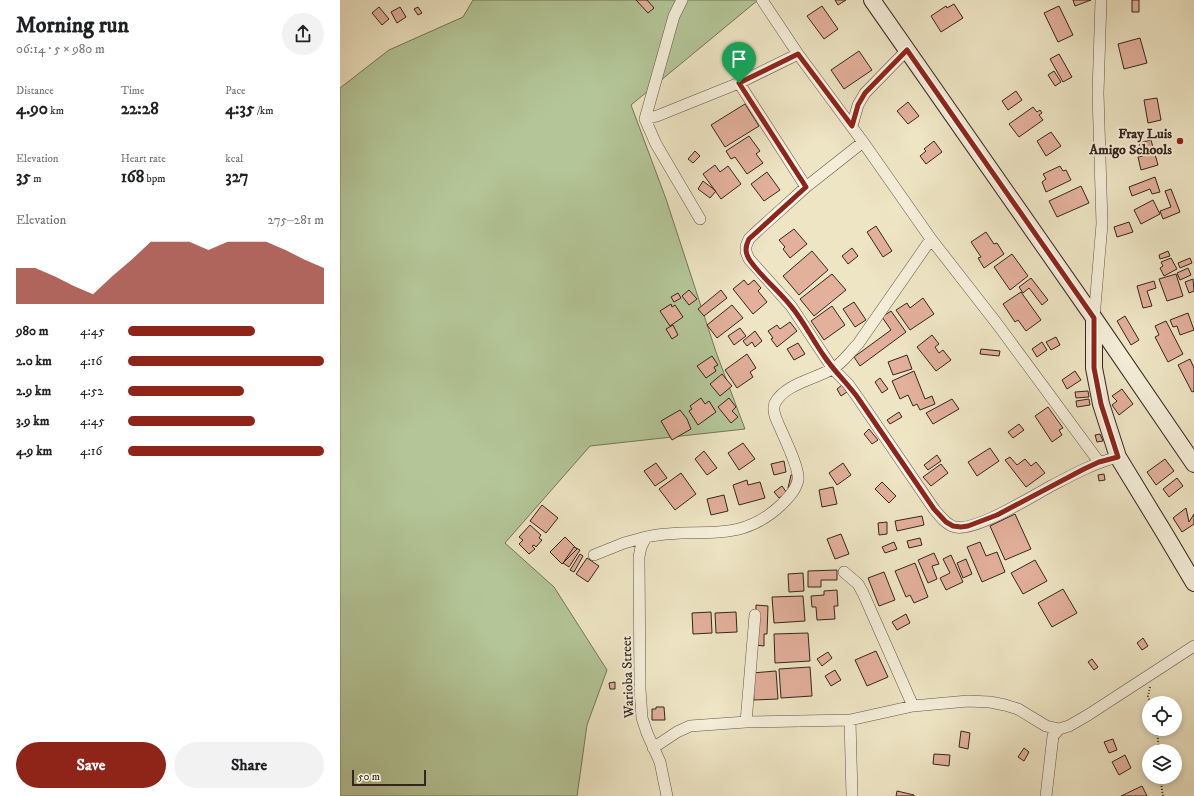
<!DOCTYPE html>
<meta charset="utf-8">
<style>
:root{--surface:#fff;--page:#f2f2f2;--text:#202124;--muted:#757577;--accent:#8f2418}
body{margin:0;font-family:"IM FELL DW Pica",serif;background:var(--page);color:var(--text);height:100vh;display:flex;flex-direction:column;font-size:15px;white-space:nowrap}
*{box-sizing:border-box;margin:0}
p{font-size:13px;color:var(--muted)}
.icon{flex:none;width:22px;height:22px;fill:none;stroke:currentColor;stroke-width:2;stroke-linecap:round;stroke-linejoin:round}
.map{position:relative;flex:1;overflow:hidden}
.panel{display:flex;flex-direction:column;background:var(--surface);width:340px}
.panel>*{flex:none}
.tools{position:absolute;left:802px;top:696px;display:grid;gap:8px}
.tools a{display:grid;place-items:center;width:40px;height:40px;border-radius:50%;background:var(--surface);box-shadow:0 2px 6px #0003;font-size:20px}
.scale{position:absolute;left:12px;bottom:10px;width:74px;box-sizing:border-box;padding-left:4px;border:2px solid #35251e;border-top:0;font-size:11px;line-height:14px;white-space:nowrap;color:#35251e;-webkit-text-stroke:3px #f4eed9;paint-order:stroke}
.pin{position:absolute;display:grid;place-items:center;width:34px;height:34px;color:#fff;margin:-41px -17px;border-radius:50% 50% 50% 0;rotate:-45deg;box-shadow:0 0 4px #0007}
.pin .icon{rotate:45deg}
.round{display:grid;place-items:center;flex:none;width:42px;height:42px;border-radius:21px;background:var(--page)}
.headline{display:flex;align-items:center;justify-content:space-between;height:68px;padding:0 16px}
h1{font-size:22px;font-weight:800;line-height:30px}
.figures{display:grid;grid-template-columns:repeat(3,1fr);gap:6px;height:68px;padding:4px 16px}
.figures div{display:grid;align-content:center}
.figures b{font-size:17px;font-weight:800}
.figures small{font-size:11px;font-weight:400}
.figures p{font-size:11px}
.chart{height:112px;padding:8px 16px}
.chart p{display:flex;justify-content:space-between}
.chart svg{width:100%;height:72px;margin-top:4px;fill:var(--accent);opacity:.7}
.cta{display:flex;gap:8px;margin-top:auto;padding:8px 16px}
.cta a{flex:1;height:46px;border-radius:24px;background:var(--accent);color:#fff;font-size:16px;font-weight:800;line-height:46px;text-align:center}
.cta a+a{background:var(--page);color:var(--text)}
ul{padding:0 16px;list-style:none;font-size:13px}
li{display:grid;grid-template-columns:64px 48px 1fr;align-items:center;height:30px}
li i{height:10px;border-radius:5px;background:var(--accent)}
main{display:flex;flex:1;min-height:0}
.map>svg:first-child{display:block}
.green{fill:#b4c698;stroke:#74765b}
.building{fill:#e3b09b;stroke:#35251e}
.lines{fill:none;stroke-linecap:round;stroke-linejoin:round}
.street-casing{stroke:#635548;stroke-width:12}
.secondary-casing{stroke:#35251e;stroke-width:18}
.path{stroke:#35251e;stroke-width:2;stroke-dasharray:1 2;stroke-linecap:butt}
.street{stroke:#f4eed9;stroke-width:11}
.secondary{stroke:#f4eed9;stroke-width:16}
.route-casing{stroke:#fff;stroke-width:8}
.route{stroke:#8f2418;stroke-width:5}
.poi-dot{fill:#8f2418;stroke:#f4eed9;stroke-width:1.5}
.labels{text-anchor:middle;stroke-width:4;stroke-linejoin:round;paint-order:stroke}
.poi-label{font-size:14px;font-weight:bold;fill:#35251e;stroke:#f4eed9;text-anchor:end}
.street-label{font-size:14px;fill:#35251e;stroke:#f4eed9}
</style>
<main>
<section class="panel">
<div class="headline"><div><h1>Morning run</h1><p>06:14 · 5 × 980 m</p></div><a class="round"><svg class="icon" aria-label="share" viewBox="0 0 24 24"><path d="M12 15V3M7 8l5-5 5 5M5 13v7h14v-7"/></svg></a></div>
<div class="figures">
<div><p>Distance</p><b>4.90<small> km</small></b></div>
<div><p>Time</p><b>22:28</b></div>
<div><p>Pace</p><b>4:35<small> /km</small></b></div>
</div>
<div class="figures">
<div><p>Elevation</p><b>35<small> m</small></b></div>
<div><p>Heart rate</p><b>168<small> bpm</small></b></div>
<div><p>kcal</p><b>327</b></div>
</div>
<div class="chart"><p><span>Elevation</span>275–281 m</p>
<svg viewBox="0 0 160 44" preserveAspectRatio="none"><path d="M0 44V22L10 22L20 27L30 33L40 38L50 27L60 17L70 6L80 6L90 6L100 11L110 6L120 6L130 6L140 11L150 17L160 22V44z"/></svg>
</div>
<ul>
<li><b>980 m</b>4:45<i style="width:65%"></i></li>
<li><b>2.0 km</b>4:16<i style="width:100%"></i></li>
<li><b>2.9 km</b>4:52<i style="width:59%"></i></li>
<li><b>3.9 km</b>4:45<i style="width:65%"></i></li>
<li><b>4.9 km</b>4:16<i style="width:100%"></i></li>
</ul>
<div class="cta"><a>Save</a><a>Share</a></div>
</section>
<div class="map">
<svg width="854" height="796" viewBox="0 0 854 796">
<rect width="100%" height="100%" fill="#eee5c4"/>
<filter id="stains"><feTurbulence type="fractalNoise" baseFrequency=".005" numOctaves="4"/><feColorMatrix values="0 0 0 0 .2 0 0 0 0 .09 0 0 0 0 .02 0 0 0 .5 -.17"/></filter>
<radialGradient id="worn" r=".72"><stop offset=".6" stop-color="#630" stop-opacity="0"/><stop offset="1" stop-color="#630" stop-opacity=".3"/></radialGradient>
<path class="green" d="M133 0H418L291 105 326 199 376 352 405 429 250 446 165 543 214 587 267 670 247 725 237 796H0V88L49 50 123 17Z"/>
<path class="building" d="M296 0H307L314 8 308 13Z
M495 0H506L498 5Z
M733 0H751L735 6Z
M792 0H799V12H792Z
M614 4 623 18 601 32 591 16 606 6 607 8Z
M482 6 498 29 484 39 467 16Z
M719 6 733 35 718 42 704 13Z
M39 7 49 19 42 25 32 13Z
M60 7 66 17 57 23 51 12Z
M78 7 82 13 78 15 74 9Z
M800 38 807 63 784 69 778 44Z
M519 51 532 70 504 89 491 70Z
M719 54 732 77 723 82 710 59Z
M714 71 721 82 715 86 708 75Z
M676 91 682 100 668 110 662 101Z
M817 98 821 120 808 123 804 100Z
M568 102 579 116 568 124 557 111Z
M405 104 419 126 385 147 371 125Z
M693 107 697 112 700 110 702 113 699 115 703 120 679 137 669 124Z
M711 132 721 146 706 156 697 141Z
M409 136 420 151 416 154 423 163 407 174 395 157 391 159 386 151Z
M811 140 818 165 801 170 798 157 803 156 799 143Z
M594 141 602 152 586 164 580 156 586 151 584 149Z
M355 151 360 156 353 163 348 159Z
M375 165 380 172 388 166 401 184 381 199 363 174Z
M720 166 723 171 726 170 731 180 706 192 702 182 706 179 703 174Z
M427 172 440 190 424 201 411 184Z
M815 177 820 192 812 194 810 189 792 196 789 187Z
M363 181 376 191 370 198 358 189Z
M741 186 749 203 717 217 709 201Z
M831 189 840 212 823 219 820 211 831 207 825 191Z
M813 200 820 214 801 224 794 210Z
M789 222 793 232 777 237 774 227Z
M536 226 552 251 543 257 527 232Z
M454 229 467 244 450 258 443 249 445 247 439 240Z
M646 232 654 244 657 243 664 254 644 268 638 258 641 257 631 242Z
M512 248 518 256 508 264 502 256Z
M472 251 488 270 459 295 443 276Z
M828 251 830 256 820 259 819 255Z
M672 254 688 276 670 290 654 267Z
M831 258 837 269 824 276 820 268 823 266 821 262Z
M850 258 852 263 840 268 838 263Z
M848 268 851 275 840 280 837 273Z
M492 274 506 290 474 316 460 299Z
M836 274 843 296 827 301 819 279Z
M691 278 708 300 702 305 689 288 683 293 679 287Z
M853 279 854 291 849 293 845 282Z
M404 280 408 285 414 280 421 288 418 291 427 302 413 314 393 289Z
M814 281 816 288 807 291 812 306 803 308 797 286Z
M349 290 357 299 349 305 342 296Z
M381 290 387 298 364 316 358 309Z
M681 292 701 320 686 331 678 320 675 322 663 304Z
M338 293 341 298 334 302 331 297Z
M583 298 594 314 570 330 556 310 567 303 570 308Z
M514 302 526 320 515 327 503 309Z
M331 304 332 307 335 305 343 317 330 326 320 311Z
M392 305 403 318 377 338 367 325Z
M492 306 505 325 484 340 471 321Z
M551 311 566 332 520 366 514 357 551 330 542 317Z
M848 313 854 330 840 335 837 326 833 327 830 320Z
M785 316 799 340 791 345 777 321Z
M826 321 843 354 828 362 815 337 819 335 815 326Z
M450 322 457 331 437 347 431 339 433 338 428 331 437 325 440 329Z
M333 325 338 335 332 339 326 329Z
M400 328 406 336 394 345 388 336Z
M415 331 422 341 415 347 412 342 407 346 403 341Z
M592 335 599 344 595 347 599 353 603 350 611 360 596 371 577 347Z
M716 337 720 345 711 350 706 342Z
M702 342 707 350 697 357 692 349Z
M458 343 465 354 454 360 447 349Z
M641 349 660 351 659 356 640 354Z
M407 354 416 368 410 372 413 377 397 388 385 370Z
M567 355 572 369 553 375 548 362Z
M372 356 378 365 374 367 376 371 366 378 357 366Z
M850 359 854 368V391L852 392 838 365Z
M574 371 585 399 592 396 595 404 580 410 577 404 573 406 568 395 560 399 552 381Z
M735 371 741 380 727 389 722 380Z
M382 374 392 386 380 396 370 384Z
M540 378 548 389 542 393 535 382Z
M502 385 507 392 501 396 497 389Z
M782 389 793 404 779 415 772 405 777 401 772 396Z
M748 391 749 397 736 398 735 392Z
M361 398 365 404 369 401 376 412 358 425 349 411 352 409 350 406Z
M389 398 396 407 392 411 398 417 391 423 378 407Z
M612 399 619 409 593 424 586 413Z
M749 399 750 405 737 407 736 401Z
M708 407 723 428 719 430 722 435 712 442 695 416Z
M340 410 347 419 351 429 332 440 321 421Z
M559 412 562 417 550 424 547 420Z
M679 424 684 430 673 438 668 432Z
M529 429 538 440 532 444 524 434Z
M760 434 763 441 757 442 755 435Z
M403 443 415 459 399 470 388 453Z
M650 448 659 461 637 476 628 462Z
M364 451 377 468 367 475 355 459Z
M597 455 601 461 588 470 584 465Z
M670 457 677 465 685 459 691 466 696 462 705 473 686 487 665 460Z
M825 459 834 471 816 485 807 472Z
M444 461 446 472 434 475 431 464Z
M316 463 327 478 315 486 304 471Z
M503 463 511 475 497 485 489 473Z
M601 464 608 473 591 486 583 477Z
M341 473 356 494 335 510 319 489Z
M764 474 765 480 759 481 758 475Z
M451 475H454L452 488H448Z
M837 478 843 486 829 497 823 489Z
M407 480 408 485 420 482 425 498 399 505 393 485Z
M542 482 556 496 549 503 535 489Z
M442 486 447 493 439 498 434 492Z
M493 487 497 504 482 507 479 490Z
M384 495 388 511 371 515 367 499Z
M202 505 218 518 206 533 190 521Z
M846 508 849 522 854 514V524L842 532 833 518Z
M675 514 691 549 665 560 650 526Z
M582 516 584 525 557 531 555 521Z
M547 522V534L539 535 538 523Z
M190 525 201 535 199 538 202 540 196 547 194 545 192 546 195 549 189 554 179 544 183 540 179 537Z
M501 534 509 554 495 559 487 539Z
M225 537 237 549 222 564 210 552Z
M580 538 582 545 569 548 567 541Z
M554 542 557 549 545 553 542 547Z
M640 542 646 556 657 552 665 572 642 582 627 547Z
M234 547 240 550 229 567 223 563Z
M594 553 599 564 592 566 597 579 588 583 578 560Z
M240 554 243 556 234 572 230 570Z
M611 555 623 582 606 590 600 578 610 573 603 559Z
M247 558 259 566 248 582 236 574Z
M626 559 632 574 623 578 617 563Z
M695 560 707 581 683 594 671 573Z
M575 563 588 597 574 603 570 595 566 597 555 571Z
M497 570V580H481V587H468V571Z
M544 572 555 600 539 606 528 578Z
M463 573 464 591 449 592 448 574Z
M723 589 737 613 712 627 698 603Z
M497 590 498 606H494L495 619 477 620 476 607H472L471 596 484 595V591Z
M463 596 465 621 434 623 432 597Z
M416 605 428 606 427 634H424V646L415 645Z
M371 612 372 633 353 634 352 613Z
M396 612 397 632 376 633 375 613Z
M566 614 570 623 557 630 552 622Z
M468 633 470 661 435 663 434 634Z
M803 638 808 646 802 650 797 643Z
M536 651 548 677 527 686 515 660Z
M488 652 492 658 482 666 477 659Z
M752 659 758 667 754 670 748 662Z
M470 667 472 696 441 698 439 669Z
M495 670 501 680 491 686 485 676Z
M436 671 438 699 414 700 412 673Z
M275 682V689H270L269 683Z
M316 707H324L325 720H312V709H316Z
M621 731 630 733 628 749 619 747Z
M773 739 777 750 769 753 764 742Z
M684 748 689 752 684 761 678 757Z
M594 754 610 755 609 766 593 764Z
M785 755 791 768 779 775 772 762Z
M802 786 807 796H781Z
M557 791 574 795V796H556Z"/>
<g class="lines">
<defs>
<path id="street" d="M342 0 334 16 305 119 316 144 360 219
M422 0 458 54 523 142 591 239 658 325 759 462
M399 83 466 187
M305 119 317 116 399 83 458 54
M512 126 518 105 525 93 567 50
M523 142 466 187 414 234 409 239 406 246V252L409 259 451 306 493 369 508 384 518 398 594 509C599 515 606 525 615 527 636 532 692 496 713 485 734 474 754 463 778 457
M754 318 762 224 758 93 761 0
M254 555 284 543 306 537
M504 572 518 584 523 593 573 706
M510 720 512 796
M406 722 415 615
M313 748 337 732 350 726 406 722 510 720 573 706 628 701 650 702 665 705 678 709 706 726 719 729 729 726 748 715 854 646
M327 796 320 762 307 733 302 718 300 689 299 557 301 547 306 537C358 525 396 547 441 505 448 498 456 490 458 480 460 469 443 435 438 423 435 417 432 410 435 403 445 384 475 379 492 369 502 364 510 352 518 344L591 239
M706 796 713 736 719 729"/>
<path id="secondary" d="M532 0 754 318 854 464
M754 318V368L761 404 778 457 825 534 854 583"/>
</defs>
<use href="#street" class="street-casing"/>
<use href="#secondary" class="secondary-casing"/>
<path class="path" d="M810 687 808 696 810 703
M817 729 819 751
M820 777 823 796"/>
<use href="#street" class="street"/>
<use href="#secondary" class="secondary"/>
</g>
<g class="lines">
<defs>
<path id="route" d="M567 50 754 318V368L761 404 778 457 759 462 744 469 657 515 628 526 621 527 613 526 606 522 594 509 518 398C507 383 494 371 484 356 472 339 463 320 450 305 437 289 420 276 409 259 405 252 405 247 409 239L466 187 399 83 458 54 512 126 518 105 525 93Z"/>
</defs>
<use href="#route" class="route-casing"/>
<use href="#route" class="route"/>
</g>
<circle class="poi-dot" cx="840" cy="141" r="4"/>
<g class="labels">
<g class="poi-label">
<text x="832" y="138">Fray Luis<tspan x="832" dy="16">Amigo Schools</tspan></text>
</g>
<g class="street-label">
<text transform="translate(287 677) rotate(-92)" y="5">Warioba Street</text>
</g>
</g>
<rect width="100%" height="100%" filter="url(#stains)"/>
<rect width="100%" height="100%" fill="url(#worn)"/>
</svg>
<div class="tools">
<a><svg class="icon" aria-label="locate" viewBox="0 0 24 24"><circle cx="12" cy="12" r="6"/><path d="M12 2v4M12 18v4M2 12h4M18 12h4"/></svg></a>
<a><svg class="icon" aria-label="layers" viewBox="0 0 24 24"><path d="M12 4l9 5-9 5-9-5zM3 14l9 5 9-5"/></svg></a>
</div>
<div class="scale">50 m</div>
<div class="pin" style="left:399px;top:83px;background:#1e9e55"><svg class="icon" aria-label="arrive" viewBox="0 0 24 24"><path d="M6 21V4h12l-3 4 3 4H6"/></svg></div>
</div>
</main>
